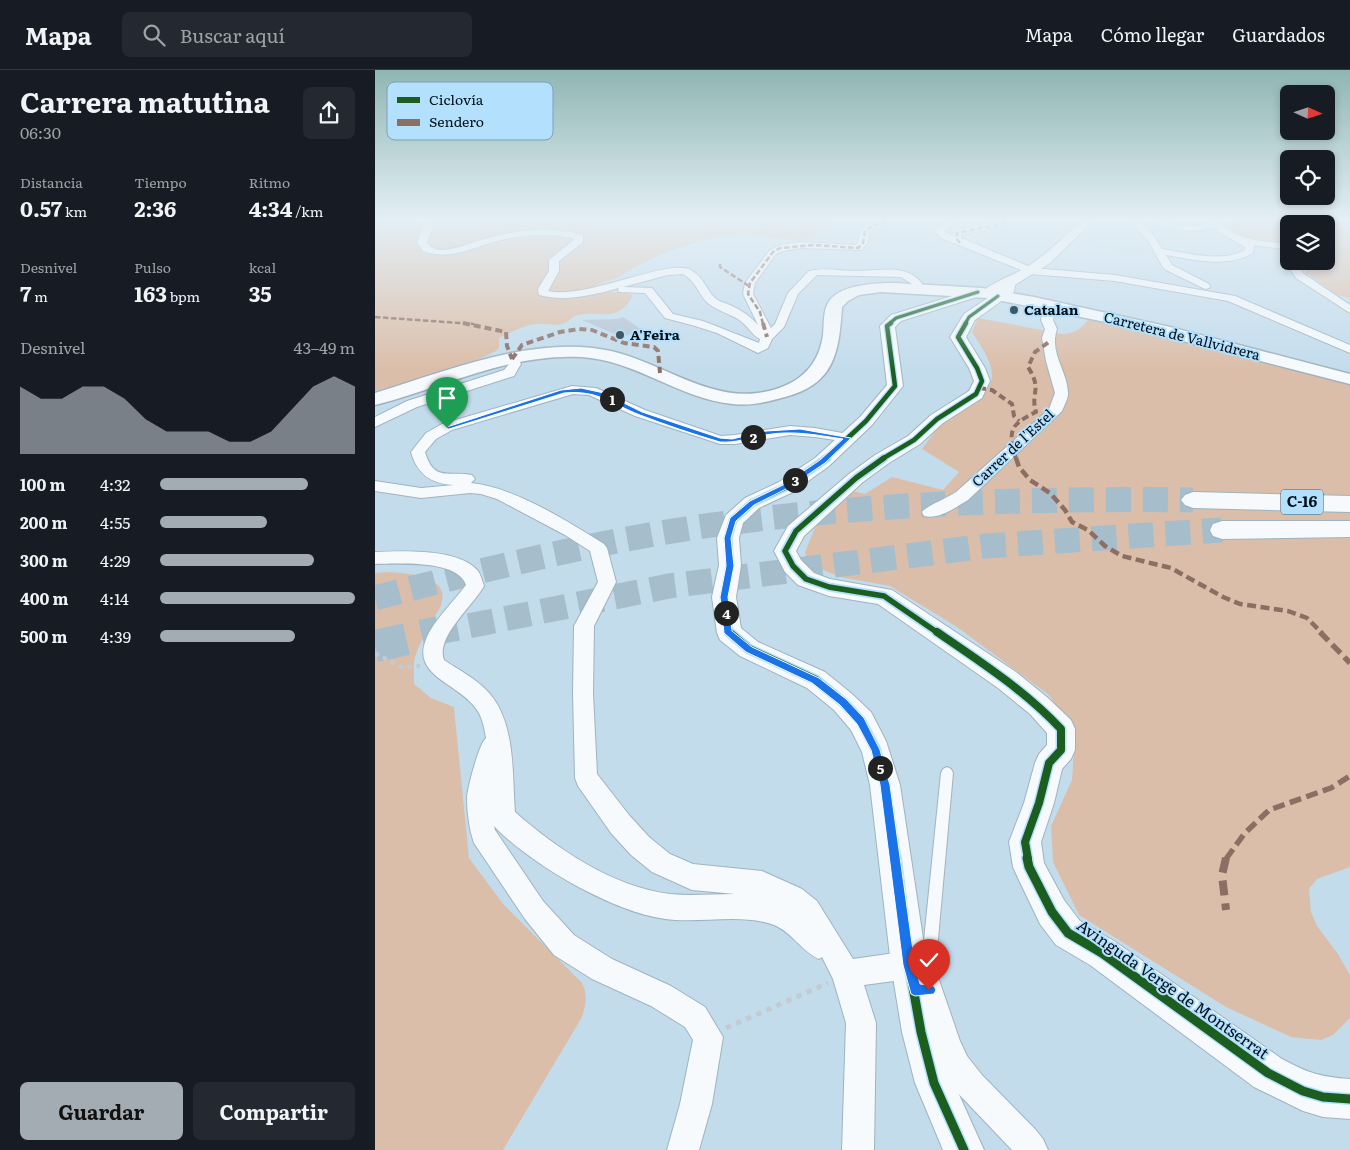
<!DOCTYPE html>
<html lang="es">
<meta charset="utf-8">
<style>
:root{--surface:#171b24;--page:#242831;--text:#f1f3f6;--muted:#9ea1a6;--line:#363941;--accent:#a4acb3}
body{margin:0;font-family:Literata,serif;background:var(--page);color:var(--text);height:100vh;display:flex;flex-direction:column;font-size:19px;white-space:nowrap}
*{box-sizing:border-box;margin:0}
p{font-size:16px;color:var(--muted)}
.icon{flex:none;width:28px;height:28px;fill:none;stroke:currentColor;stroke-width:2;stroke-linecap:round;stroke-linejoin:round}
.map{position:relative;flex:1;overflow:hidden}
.sheet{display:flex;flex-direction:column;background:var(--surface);width:375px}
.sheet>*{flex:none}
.needle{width:32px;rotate:93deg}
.tools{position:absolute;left:905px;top:15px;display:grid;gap:10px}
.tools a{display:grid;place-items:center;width:55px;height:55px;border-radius:8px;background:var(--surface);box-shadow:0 2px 8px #0003;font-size:25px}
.pin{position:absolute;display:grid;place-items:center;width:42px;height:42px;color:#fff;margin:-51px -21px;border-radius:50% 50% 50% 0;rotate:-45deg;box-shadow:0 0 5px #0007}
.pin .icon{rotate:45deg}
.km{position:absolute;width:25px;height:25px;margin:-12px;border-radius:50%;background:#222;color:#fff;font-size:14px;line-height:25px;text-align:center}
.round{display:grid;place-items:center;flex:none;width:52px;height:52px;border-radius:8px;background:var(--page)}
.summary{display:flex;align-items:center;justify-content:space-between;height:85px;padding:0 20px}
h1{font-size:28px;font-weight:700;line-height:38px}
.stats{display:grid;grid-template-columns:repeat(3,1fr);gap:8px;height:85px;padding:5px 20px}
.stats div{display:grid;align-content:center}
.stats b{font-size:21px;font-weight:700}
.stats small{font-size:14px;font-weight:400}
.stats p{font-size:14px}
.chart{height:140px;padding:10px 20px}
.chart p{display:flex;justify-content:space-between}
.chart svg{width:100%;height:90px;margin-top:5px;fill:var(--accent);opacity:.7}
.primary-button{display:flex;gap:10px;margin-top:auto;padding:10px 20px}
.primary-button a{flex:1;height:58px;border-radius:8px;background:var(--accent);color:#111;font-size:20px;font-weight:700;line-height:58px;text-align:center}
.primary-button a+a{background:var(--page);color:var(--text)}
ul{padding:0 20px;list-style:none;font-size:16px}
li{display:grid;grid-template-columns:80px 60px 1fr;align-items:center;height:38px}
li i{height:12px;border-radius:6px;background:var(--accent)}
header{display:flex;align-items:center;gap:30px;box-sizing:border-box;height:70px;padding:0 25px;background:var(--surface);border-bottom:1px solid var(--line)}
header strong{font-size:24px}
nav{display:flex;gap:28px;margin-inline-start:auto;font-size:18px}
.search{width:350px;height:45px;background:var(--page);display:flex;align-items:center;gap:12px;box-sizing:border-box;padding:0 18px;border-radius:8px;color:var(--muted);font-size:19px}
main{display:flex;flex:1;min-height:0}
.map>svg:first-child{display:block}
.green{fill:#dbbea9}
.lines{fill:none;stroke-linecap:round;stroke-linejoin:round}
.stream{stroke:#a9ba64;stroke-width:2.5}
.building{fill:#b3c4d2}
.motorway-tunnel-far1{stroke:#a6bdcc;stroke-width:25;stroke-dasharray:25 12;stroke-linecap:butt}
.motorway-tunnel{stroke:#a6bdcc;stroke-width:32;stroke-dasharray:32 16;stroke-linecap:butt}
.service-casing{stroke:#9fb3bf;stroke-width:2}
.minor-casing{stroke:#9fb3bf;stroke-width:2}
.tertiary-casing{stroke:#9fb3bf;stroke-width:2}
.secondary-casing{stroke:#9fb3bf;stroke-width:3}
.motorway-casing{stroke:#9fb3bf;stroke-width:2}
.path-far2{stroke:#c3cbd0;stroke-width:2;stroke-dasharray:2 2;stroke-linecap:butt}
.path-far1{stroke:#c3cbd0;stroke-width:4;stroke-dasharray:4.5 4.5;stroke-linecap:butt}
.path{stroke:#c3cbd0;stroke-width:5;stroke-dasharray:5.5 5.5;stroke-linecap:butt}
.service{fill:#f6fafc;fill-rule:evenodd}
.minor{fill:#f6fafc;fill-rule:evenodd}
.tertiary{fill:#f6fafc;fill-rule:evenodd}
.secondary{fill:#f6fafc;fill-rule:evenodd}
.motorway{fill:#f6fafc;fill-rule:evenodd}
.quiet-far4{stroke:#8d6e63;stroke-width:2.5;stroke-dasharray:5.5 2.5;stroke-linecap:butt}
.quiet-far3{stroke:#8d6e63;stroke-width:4;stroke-dasharray:7 4;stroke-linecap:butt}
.quiet-far2{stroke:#8d6e63;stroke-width:4.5;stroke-dasharray:9 4.5;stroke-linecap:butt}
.quiet-far1{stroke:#8d6e63;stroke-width:5.5;stroke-dasharray:12 5.5;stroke-linecap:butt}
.quiet{stroke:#8d6e63;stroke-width:8;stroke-dasharray:15 8;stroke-linecap:butt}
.cycleway-far4-casing{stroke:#b2e0fd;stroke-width:5}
.cycleway-far3-casing{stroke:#b2e0fd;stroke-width:7}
.cycleway-far2-casing{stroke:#b2e0fd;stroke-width:9}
.cycleway-far1-casing{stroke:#b2e0fd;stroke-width:11}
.cycleway-casing{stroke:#b2e0fd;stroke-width:12}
.cycleway-far4{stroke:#1b5e20;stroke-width:3}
.cycleway-far3{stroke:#1b5e20;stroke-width:4.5}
.cycleway-far2{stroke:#1b5e20;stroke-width:5.5}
.cycleway-far1{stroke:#1b5e20;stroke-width:8}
.cycleway{stroke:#1b5e20;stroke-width:9}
.route{fill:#1a73e8;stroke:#fff}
.poi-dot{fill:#455662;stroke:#b2e0fd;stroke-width:2}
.labels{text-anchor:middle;stroke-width:4;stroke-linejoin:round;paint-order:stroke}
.far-poi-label{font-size:14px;font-weight:bold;fill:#010e18;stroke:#b2e0fd;text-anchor:start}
.far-street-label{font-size:14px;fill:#010e18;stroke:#b2e0fd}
.shield{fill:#b2e0fd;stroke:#364d5d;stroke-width:1}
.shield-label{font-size:15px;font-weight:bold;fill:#010e18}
.street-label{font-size:16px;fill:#010e18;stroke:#b2e0fd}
.key{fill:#b2e0fd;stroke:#7da1b8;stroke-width:1}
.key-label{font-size:14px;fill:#010e18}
</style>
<header>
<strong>Mapa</strong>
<div class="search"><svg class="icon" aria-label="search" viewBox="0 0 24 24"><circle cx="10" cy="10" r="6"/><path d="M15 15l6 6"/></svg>Buscar aquí</div>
<nav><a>Mapa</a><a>Cómo llegar</a><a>Guardados</a></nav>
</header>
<main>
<section class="sheet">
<div class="summary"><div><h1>Carrera matutina</h1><p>06:30</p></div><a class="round"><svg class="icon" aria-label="share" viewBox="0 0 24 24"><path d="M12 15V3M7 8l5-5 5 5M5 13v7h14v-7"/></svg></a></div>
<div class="stats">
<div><p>Distancia</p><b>0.57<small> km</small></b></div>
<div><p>Tiempo</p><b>2:36</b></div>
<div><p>Ritmo</p><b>4:34<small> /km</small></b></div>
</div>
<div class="stats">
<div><p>Desnivel</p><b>7<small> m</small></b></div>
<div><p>Pulso</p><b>163<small> bpm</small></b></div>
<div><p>kcal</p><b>35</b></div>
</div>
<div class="chart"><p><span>Desnivel</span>43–49 m</p>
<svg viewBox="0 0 160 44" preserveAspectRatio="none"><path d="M0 44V11L10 17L20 17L30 11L40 11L50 17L60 27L70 33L80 33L90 33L100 38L110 38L120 33L130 22L140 11L150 6L160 11V44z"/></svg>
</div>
<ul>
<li><b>100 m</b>4:32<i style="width:76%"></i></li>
<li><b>200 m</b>4:55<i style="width:55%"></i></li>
<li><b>300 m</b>4:29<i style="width:79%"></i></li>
<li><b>400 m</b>4:14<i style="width:100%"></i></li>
<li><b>500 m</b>4:39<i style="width:69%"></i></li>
</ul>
<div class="primary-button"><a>Guardar</a><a>Compartir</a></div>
</section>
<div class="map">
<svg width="975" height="1080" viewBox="0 0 975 1080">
<rect width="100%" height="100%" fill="#c3dcec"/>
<path class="green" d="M0 149H480L455 153 451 158 424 171 369 164 342 166 291 182 252 201C242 212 225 210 215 219 228 226 247 218 258 226 240 254 228 240 204 245 197 246 194 252 187 254 179 256 169 253 160 254 147 256 135 263 124 268V278L121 281 90 296 0 321Z
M853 149H975V228L962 225 931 203V197L936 191H951V154H914V176C892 173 865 174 850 155Z
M603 248 687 264C700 263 707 259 714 248L775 261 975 314V797L942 809 934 819 936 842 942 856 963 884 975 905V948L958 965 946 970 916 967 851 937 704 845 678 792 676 756 697 710 700 663 674 625 582 557 515 516 465 507 434 494 430 482 442 453 477 421 490 424 517 407 568 420 584 402 547 379C554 370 561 359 569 352 577 344 589 340 598 333 632 310 613 288 597 262Z
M13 502C30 503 73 505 67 531 66 540 58 547 54 555 49 565 44 576 40 587 38 595 39 606 39 614L56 628 79 637 94 788 129 835 207 913C213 925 211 934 207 947L128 1080H0V503Z"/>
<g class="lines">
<path class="stream" d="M414 149 426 152"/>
</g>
<path class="building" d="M248 247 267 260 247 267 207 250 243 249Z"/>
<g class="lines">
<path class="motorway-tunnel-far1" d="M0 528C111 499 223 471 337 455 497 433 657 428 818 430
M58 563 294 516 611 476 847 460"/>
<path class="motorway-tunnel" d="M0 576 64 562"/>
<defs>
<path id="service" d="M572 697 576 699 578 703 562 880V919L559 924 554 927 549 924 546 919 548 880 566 703 568 699Z"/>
<path id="minor" d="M44 149H52L58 157 52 172C55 178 60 180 68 180 82 179 95 173 109 169 142 160 175 156 208 165V172L184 191V201L173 221C211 230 292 188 316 200 329 207 331 220 341 229 345 232 351 233 355 235 366 240 375 246 383 255L368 224 370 213 395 180 405 175 426 172 481 175 483 172 485 161C496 150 510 149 524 149L500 158 494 162 493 173 486 180 426 178 408 181 401 184 380 213 378 224 396 258 400 254 413 223 434 201C450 197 465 201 481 201 496 201 517 197 531 202 540 205 547 211 550 220L545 223 541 222 537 214 526 207 442 205 423 224 409 257 397 269 393 278 383 283 342 263 320 256 290 248 270 223 244 222 243 220 244 218C218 225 191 232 164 225L163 219 174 201V190L200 169C173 161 142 165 115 173 92 180 72 190 48 181L42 172 48 157ZM308 204C323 213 323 225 334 234 344 242 358 244 368 253 374 258 378 266 385 269L384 273 328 251 298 244 277 218 248 217 293 205Z
M576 149H586L569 161 577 166 579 161 586 159 631 149H643L629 156 586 165V168L658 198 740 205 860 226 975 275V283L853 231 740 211 656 204 566 168 559 160Z
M752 149H761L779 166 787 179C812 183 847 193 870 180V177L844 162 839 157C822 164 786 161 771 149 787 149 802 156 818 156 830 156 837 149 848 149L845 152C863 172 890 171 914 174V180L879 175 878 183C853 198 819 190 791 185L797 195 834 214 835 216 834 218 830 219 789 199 772 169Z
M921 191H931L925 199 929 204 975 235V243L921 208 915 199Z
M675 233 681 236 678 250 682 259C674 283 692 300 693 322 694 327 689 336 687 341L593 430C581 437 564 450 549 446L547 442C550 437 574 427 581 422L674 339 680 323 671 291 667 268 670 259 666 250 669 236Z
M137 285 141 286 146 294 139 306 42 337 0 357V347L32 331 129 300 134 294 131 289Z
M197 316 221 318 270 340 346 366 360 365 415 356 440 358 473 364 478 365 480 368 478 371 473 372 440 367 415 365 360 374H345L260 346 214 325 198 324 77 360 61 369 50 382C59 413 75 400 97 405L100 409 96 413C139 417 192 451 229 474L232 478 241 512 219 556 218 623 222 704 254 745 274 767 295 784 318 794 387 801 427 819 442 831 478 889 534 881 544 885 548 895 544 905 534 909 489 915 501 953 499 1080H467L471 953 458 909 447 887 444 889C426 881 417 862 399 855 369 844 331 852 300 850 245 847 156 795 119 756L120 760 168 831 199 865 237 889 296 916 330 937 348 967 337 1034 324 1080H292L305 1034 318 970 310 957 276 936 217 909 179 885 150 849 99 773C94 759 92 741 92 727 93 716 104 674 111 668 109 656 107 645 99 636 77 610 31 604 55 561 65 544 79 531 91 515 82 489 22 494 0 494V482C27 481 84 478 103 501 106 505 107 511 109 516 99 535 60 567 69 590 84 600 102 609 115 624 141 655 137 705 140 742 182 779 238 817 295 824 316 826 338 824 360 824L317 820 277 802 256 785 236 763 203 716 200 708 198 623 199 556 223 512 215 481 190 465 122 429 106 424 95 423 46 428 0 421V411L46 418 79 415C56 414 42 404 36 382L51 363 67 354Z
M549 906 564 910 585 971 592 986 607 1005 660 1059 668 1069 673 1080H637L577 1017 557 975 544 932 539 930 535 920 539 910Z"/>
<path id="tertiary" d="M708 149H720L675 193 640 215 639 222 600 250 591 267 610 298 615 311 607 328 568 353 545 374 514 393 488 412 429 466 421 481 426 490 439 503 455 509 517 520 641 602 673 628 696 650 700 659V680L696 689 687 699 679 733 666 772 669 793 689 830 705 851 739 871 907 989C933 1003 945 1007 975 1009V1049L948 1047 928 1041 879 1017 715 895 681 875 665 854 643 808 638 797 634 772 649 733 660 693 664 684 672 675V663L655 644 623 618 503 534 454 526 423 515 410 502 399 481 413 456 474 404 500 385 533 366 556 345 594 321 599 311 594 298 575 267 589 244 620 223 613 222 611 219C616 213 643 203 652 197 672 184 690 166 708 149Z
M603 218 610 222 608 225 526 251 520 257 528 316 497 355 454 396 418 422 384 438 368 453 364 468 366 495 361 527 366 558 383 572 450 602 477 624 496 642 511 671 525 715 552 895 565 962 577 1009 609 1080H568L540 1013 527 962 516 895 495 715 487 682 476 660 459 640 432 618 365 586 345 570 342 563 337 527 344 495 342 468 351 445 370 428 404 412 440 388 485 347 512 315 505 256 516 245Z"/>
<path id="secondary" d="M520 213 607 218 659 227 795 257 975 304V314L750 256 613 228 506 222 484 225 473 231 467 237C464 282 460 314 410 327 392 332 376 336 358 334 304 329 261 290 206 287 134 283 68 318 0 335V323C72 301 160 264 236 281 285 292 332 330 383 323 418 318 443 301 448 265 449 256 448 244 452 235 461 214 501 213 520 213Z"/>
<path id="motorway" d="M818 422 975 426V442L818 438 810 435 806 430 810 425Z
M847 451H975V467L847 469 838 466 835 460 838 454Z"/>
</defs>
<use href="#service" class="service-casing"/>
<use href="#minor" class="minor-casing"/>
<use href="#tertiary" class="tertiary-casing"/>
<use href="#secondary" class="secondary-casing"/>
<use href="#motorway" class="motorway-casing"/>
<path class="path-far2" d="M499 170 514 174 557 167
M708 170 749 179 771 180"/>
<path class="path-far1" d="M0 583 26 597 45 596"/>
<path class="path" d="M351 958 453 913"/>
<use href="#service" class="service"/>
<use href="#minor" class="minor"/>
<use href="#tertiary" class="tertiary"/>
<use href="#secondary" class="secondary"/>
<use href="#motorway" class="motorway"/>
<path class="quiet-far4" d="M585 173 581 168 582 163 626 154 639 149
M345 194V197L374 216
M0 247 99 254
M388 254 385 242 373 224 375 213 398 182 405 178 439 175 483 178 488 173 490 161 497 156 520 149"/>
<path class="quiet-far3" d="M88 253 131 262 132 276 137 289
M388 253 392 267
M137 289 147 275 185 262 204 259 217 260 249 273 279 277 283 281 285 303
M604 318 617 320 637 334 639 346 644 351
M641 389C633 361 634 355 661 342 655 321 668 321 653 297L660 282 674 272"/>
<path class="quiet-far2" d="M641 388 644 397 655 410 675 423 690 440 697 452 713 460 730 476 747 486 796 498 848 527 865 534 913 541 932 548 947 563"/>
<path class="quiet-far1" d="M945 562 975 593
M851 789 869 764 894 740 956 718 975 706"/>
<path class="quiet" d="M851 788 847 805 851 840"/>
<defs>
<path id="cycleway-far4" d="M514 254 521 248 603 222
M590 254 594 247 623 226"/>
<path id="cycleway-far3" d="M450 389 491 351 520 316 512 256 516 253
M507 389 539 370 562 349 601 324 607 311 602 298 583 267 591 253"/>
<path id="cycleway-far2" d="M509 388 481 408 421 461 410 481 418 496 431 509 454 517 509 526 563 563
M354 563 349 527 355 495 353 468 358 450 377 433 411 417 452 388"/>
<path id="cycleway-far1" d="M354 562 374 579 441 610 468 632 486 651 501 680 510 715 521 789
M562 562C606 592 649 620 686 659V680L674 693 664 733 650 772 653 789"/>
<path id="cycleway" d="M521 788 534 895 546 962 559 1013 589 1080
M652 788 654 797 677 842 693 863 727 883 893 1003 928 1021 948 1027 975 1029"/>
</defs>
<use href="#cycleway-far4" class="cycleway-far4-casing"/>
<use href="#cycleway-far3" class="cycleway-far3-casing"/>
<use href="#cycleway-far2" class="cycleway-far2-casing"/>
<use href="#cycleway-far1" class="cycleway-far1-casing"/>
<use href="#cycleway" class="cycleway-casing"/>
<use href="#cycleway-far4" class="cycleway-far4"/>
<use href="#cycleway-far3" class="cycleway-far3"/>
<use href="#cycleway-far2" class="cycleway-far2"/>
<use href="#cycleway-far1" class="cycleway-far1"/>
<use href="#cycleway" class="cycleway"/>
</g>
<linearGradient id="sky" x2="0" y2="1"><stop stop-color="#8fb6b3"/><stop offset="0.5" stop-color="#e4eff6"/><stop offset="1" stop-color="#e4eff6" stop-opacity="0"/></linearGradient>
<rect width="975" height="300" fill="url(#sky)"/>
<path class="route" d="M206 318 229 323 267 342 345 368 357 369 391 361 425 359 476 368 450 393 413 418 379 435 361 451 356 468 359 496 353 527 357 561 377 577 444 608 471 629 489 648 505 680 515 715 540 895 545 914 559 916 561 920 559 924 540 926 536 924 528 895 505 715 496 680 482 654 465 635 437 613 371 582 349 563 345 527 351 496 349 468 355 448 375 431 408 415 445 390 468 369C442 365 417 360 390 365 374 368 361 373 345 372 318 364 291 355 265 345 234 333 224 320 189 323L74 359 69 358 186 320Z"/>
<g class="poi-dot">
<circle cx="639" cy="240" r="5"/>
<circle cx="245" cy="265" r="5"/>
</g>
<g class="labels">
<g class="far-poi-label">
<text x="649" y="245">Catalan</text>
<text x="255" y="270">A'Feira</text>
</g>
<g class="far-street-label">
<text transform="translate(807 266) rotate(14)" y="5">Carretera de Vallvidrera</text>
<text transform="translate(638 378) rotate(-43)" y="5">Carrer de l'Estel</text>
</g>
<rect class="shield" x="906" y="419.5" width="42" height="25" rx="4"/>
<g class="shield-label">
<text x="927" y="437">C-16</text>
</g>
<g class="street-label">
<text transform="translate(798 919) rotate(35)" y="6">Avinguda Verge de Montserrat</text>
</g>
</g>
<rect x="12" y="12" width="166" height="58" rx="8" class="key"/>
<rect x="22" y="27" width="23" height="6" fill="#1b5e20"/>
<rect x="22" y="49" width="23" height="7" fill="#8d6e63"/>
<g class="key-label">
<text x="54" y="35">Ciclovía</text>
<text x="54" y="57">Sendero</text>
</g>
</svg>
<div class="tools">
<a><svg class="needle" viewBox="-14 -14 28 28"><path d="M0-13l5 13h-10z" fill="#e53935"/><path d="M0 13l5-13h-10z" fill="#9ea1a6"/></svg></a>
<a><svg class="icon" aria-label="locate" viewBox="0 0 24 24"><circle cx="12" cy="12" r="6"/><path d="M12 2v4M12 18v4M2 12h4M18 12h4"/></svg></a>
<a><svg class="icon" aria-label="layers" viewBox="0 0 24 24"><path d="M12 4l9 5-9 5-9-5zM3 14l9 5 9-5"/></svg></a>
</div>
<div class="pin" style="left:72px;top:358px;background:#1e9e55"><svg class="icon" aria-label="arrive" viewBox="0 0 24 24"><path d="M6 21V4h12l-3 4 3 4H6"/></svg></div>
<div class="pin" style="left:554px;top:920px;background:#d93025"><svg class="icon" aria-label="check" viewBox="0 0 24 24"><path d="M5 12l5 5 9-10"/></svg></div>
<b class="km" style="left:237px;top:329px">1</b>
<b class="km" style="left:378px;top:367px">2</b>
<b class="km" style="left:420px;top:410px">3</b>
<b class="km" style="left:351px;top:543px">4</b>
<b class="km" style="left:505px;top:698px">5</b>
</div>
</main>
